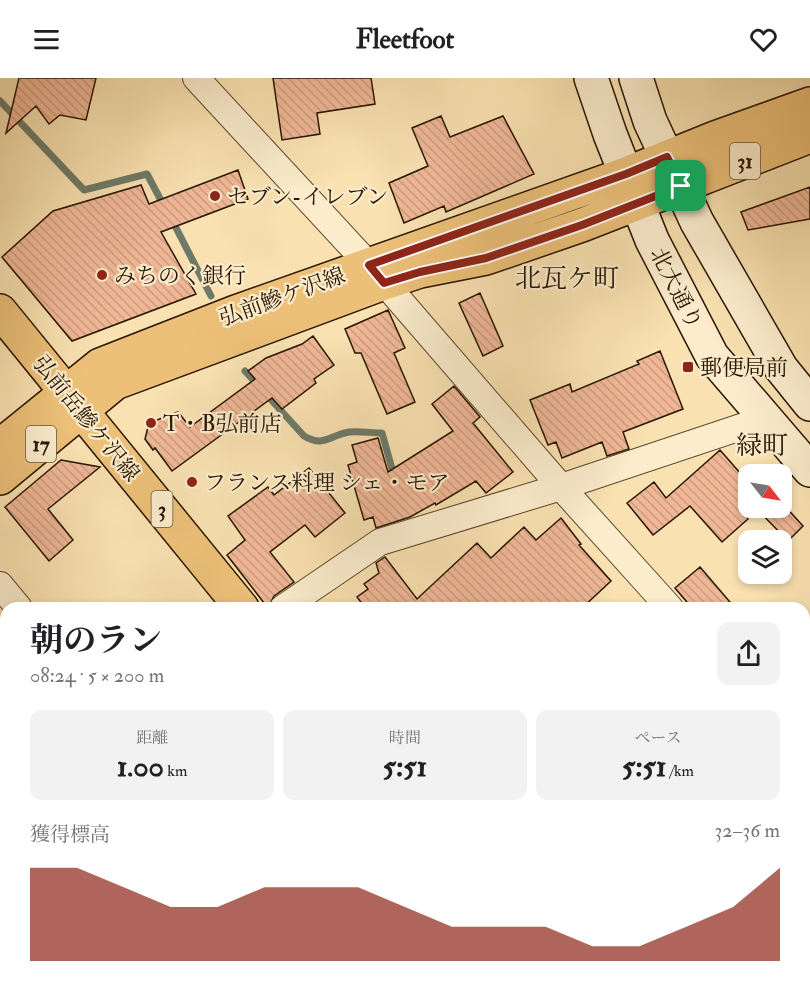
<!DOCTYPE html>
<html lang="ja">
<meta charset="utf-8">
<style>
:root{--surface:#fff;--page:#f2f2f2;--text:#202124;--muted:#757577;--accent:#8f2418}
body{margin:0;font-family:"IM FELL Double Pica","Noto Serif JP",serif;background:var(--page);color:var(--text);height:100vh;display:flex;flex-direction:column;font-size:22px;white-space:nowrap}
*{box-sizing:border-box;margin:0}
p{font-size:20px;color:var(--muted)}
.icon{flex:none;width:33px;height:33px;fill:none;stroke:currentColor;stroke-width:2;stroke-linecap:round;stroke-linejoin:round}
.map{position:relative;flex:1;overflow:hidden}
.side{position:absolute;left:0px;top:524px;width:810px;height:386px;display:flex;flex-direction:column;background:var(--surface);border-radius:18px 18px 0 0;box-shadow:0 3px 9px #0003}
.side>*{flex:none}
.needle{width:39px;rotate:121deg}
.controls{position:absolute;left:738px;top:386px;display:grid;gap:12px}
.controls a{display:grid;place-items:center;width:54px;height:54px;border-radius:12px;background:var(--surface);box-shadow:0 3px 9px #0003;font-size:30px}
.pin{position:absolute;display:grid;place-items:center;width:51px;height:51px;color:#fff;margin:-26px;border-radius:12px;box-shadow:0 3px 9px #0006}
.round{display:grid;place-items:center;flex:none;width:63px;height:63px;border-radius:12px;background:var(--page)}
.head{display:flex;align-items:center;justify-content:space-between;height:102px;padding:0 30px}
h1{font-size:33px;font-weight:700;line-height:45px}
.metrics{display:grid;grid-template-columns:repeat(3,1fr);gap:9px;height:102px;padding:6px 30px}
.metrics div{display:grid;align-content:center;border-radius:12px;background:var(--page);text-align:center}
.metrics b{font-size:30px;font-weight:700}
.metrics small{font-size:16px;font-weight:400}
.metrics p{font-size:16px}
.chart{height:168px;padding:12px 30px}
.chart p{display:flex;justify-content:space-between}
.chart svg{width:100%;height:108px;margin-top:6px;fill:var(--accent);opacity:.7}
header{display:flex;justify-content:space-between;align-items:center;height:78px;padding:0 30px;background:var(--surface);font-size:27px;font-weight:700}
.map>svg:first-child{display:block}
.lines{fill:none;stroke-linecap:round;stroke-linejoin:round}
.stream{stroke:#6e7a68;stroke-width:7}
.building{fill:url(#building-back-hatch);stroke:#271401;stroke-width:1.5}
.street-casing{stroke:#5c472d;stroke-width:28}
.secondary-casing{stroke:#271401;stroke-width:36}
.primary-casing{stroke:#271401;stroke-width:36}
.street{stroke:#fbeccc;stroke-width:26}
.secondary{stroke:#fbeccc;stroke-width:33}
.primary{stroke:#ecc078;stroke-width:33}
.route-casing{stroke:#fff;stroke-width:12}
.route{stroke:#8f2418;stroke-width:8}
.poi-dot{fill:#8f2418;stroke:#fbeccc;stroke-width:2}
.labels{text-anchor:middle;stroke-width:4.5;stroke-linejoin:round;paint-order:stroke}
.shield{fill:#fbeccc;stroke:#67553e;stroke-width:1.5}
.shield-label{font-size:21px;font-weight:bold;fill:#271401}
.poi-label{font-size:22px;fill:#271401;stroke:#fbeccc;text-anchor:start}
.street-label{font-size:22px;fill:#271401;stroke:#fbeccc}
.quarter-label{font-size:26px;fill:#271401;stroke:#fbeccc}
</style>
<header><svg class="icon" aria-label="menu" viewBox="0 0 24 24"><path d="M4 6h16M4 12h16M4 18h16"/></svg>Fleetfoot<svg class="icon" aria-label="heart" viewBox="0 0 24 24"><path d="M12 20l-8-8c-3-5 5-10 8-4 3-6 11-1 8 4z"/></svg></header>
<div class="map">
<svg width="810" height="908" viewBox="0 0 810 908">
<defs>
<pattern id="building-back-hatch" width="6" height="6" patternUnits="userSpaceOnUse" patternTransform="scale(1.5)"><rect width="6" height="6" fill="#efb796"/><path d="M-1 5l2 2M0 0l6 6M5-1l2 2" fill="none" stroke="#cd9c80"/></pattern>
</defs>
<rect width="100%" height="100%" fill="#f9e1b1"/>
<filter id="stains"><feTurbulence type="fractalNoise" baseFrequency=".00333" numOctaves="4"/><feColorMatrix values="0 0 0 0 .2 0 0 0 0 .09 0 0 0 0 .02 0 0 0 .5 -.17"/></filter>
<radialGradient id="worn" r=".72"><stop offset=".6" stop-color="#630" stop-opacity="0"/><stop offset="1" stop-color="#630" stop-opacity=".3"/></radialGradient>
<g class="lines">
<path class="stream" d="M0 23 84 112 147 96 165 130
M172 142 211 218
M245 293 304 358C324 370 330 357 349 354 359 353 372 355 382 355L394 398"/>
</g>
<path class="building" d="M19 0H96L86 42 60 37 49 46 36 28 6 55Z
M273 0H371L375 26 317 35 320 56 282 62Z
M441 38 450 59 503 38 534 96 446 134 444 128 404 145 389 105 428 88 412 50Z
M238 92 248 121 161 154 196 216 72 263 2 179 53 133 141 107 149 126Z
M810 109V141L748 152 741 134Z
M480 215 503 268 483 278 459 225Z
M388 232 405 270 394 275 415 324 387 336 361 275H355L345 251Z
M313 258 334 287 314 301 316 305 282 331 272 320 172 393 155 370 153 372 145 361 149 345 178 334 190 349 255 301 248 293 266 280 302 266Z
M660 273 683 331 623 354 629 371 607 378 602 364 562 380 556 364 548 367 530 322 570 306 572 314 639 286 637 283Z
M454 308 480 339 473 345 513 394 486 415 476 403 436 427 435 425 410 439 376 450 373 439 364 442 348 387 357 384 352 367 378 360 388 394 453 353 432 326Z
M720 372 748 404V441L722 464 690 428 653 457 627 425 654 404 666 420Z
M61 382 100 389 48 431 73 462 49 483 5 429Z
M309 390 345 435 315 459 305 447 270 474 294 504 274 518 268 530 227 477 245 462 228 438 268 409 274 417Z
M782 425 803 448 788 463 755 429H782Z
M561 440 581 466 579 467 611 503 582 530H365L357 519 368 511 364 506 379 495 376 485 385 479 417 521 477 465 491 480 524 449 536 462Z
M700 489 735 530H692L675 510Z"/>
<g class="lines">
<defs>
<path id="street" d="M196 0 369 187 561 409 670 530
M0 507 19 530
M283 530 380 464 561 409 765 341
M804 678 810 684
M804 742 810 737
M0 753 6 758
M331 903 335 908
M0 907 1 908
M187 908 194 903
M603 908 609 903"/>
<path id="secondary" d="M591 0 610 56 652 162 712 278 810 392
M636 0 650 43 697 144 781 290 810 326"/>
<path id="primary" d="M0 233 242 530
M0 368 100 287 233 235 626 96 715 60 810 26
M0 400 115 305 384 205 420 193 486 180 582 147 810 58
M549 903 553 908"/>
</defs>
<use href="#street" class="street-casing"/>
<use href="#secondary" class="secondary-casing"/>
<use href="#primary" class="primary-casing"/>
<use href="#street" class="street"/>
<use href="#secondary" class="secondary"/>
<use href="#primary" class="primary"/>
</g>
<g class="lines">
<defs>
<path id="route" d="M667 79 681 108 582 147 486 180 420 194 384 205 369 187 626 96Z"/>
</defs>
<use href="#route" class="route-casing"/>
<use href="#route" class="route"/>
</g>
<g class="poi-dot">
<circle cx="215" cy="118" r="6"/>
<circle cx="102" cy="197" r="6"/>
<rect x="682" y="283" width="12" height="12" rx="3"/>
<circle cx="151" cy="345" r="6"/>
<circle cx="192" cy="404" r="6"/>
</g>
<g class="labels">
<g class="shield">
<rect x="730" y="65" width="30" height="36" rx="4.5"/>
<rect x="26" y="348" width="30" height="36" rx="4.5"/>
<rect x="151.5" y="413" width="21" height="36" rx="4.5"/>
</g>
<g class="shield-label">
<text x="745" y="90">31</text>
<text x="41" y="373">17</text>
<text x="162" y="438">3</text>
</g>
<g class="poi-label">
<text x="227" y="126">セブン-イレブン</text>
<text x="114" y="205">みちのく銀行</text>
<text x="700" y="297">郵便局前</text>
<text x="163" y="353">T・B弘前店</text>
<text x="204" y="412">フランス料理 シェ・モア</text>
</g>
<g class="street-label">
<text transform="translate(677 210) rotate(63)" y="8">北大通り</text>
<text transform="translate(282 218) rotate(-20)" y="8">弘前鰺ケ沢線</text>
<text transform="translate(87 340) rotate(51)" y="8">弘前岳鰺ケ沢線</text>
</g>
<g class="quarter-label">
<text x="567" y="209">北瓦ケ町</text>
<text x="762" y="376">緑町</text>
</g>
</g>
<rect width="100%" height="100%" filter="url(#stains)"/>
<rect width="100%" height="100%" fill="url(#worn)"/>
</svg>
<div class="controls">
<a><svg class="needle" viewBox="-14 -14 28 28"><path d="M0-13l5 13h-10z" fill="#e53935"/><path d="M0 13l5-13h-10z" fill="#757577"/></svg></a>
<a><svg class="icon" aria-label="layers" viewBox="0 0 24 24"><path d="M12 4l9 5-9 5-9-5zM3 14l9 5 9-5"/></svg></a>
</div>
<div class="pin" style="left:681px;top:108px;background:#1e9e55"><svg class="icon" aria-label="arrive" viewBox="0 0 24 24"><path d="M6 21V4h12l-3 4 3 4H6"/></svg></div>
<section class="side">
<div class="head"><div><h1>朝のラン</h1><p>08:24 · 5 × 200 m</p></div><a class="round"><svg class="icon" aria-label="share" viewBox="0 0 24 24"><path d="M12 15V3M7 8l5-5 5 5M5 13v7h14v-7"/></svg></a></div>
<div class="metrics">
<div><p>距離</p><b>1.00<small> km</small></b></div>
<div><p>時間</p><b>5:51</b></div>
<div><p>ペース</p><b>5:51<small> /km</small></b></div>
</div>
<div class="chart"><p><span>獲得標高</span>32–36 m</p>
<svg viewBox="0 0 160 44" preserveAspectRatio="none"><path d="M0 44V6L10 6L20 14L30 22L40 22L50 14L60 14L70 14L80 22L90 30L100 30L110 30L120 38L130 38L140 30L150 22L160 6V44z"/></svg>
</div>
</section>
</div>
